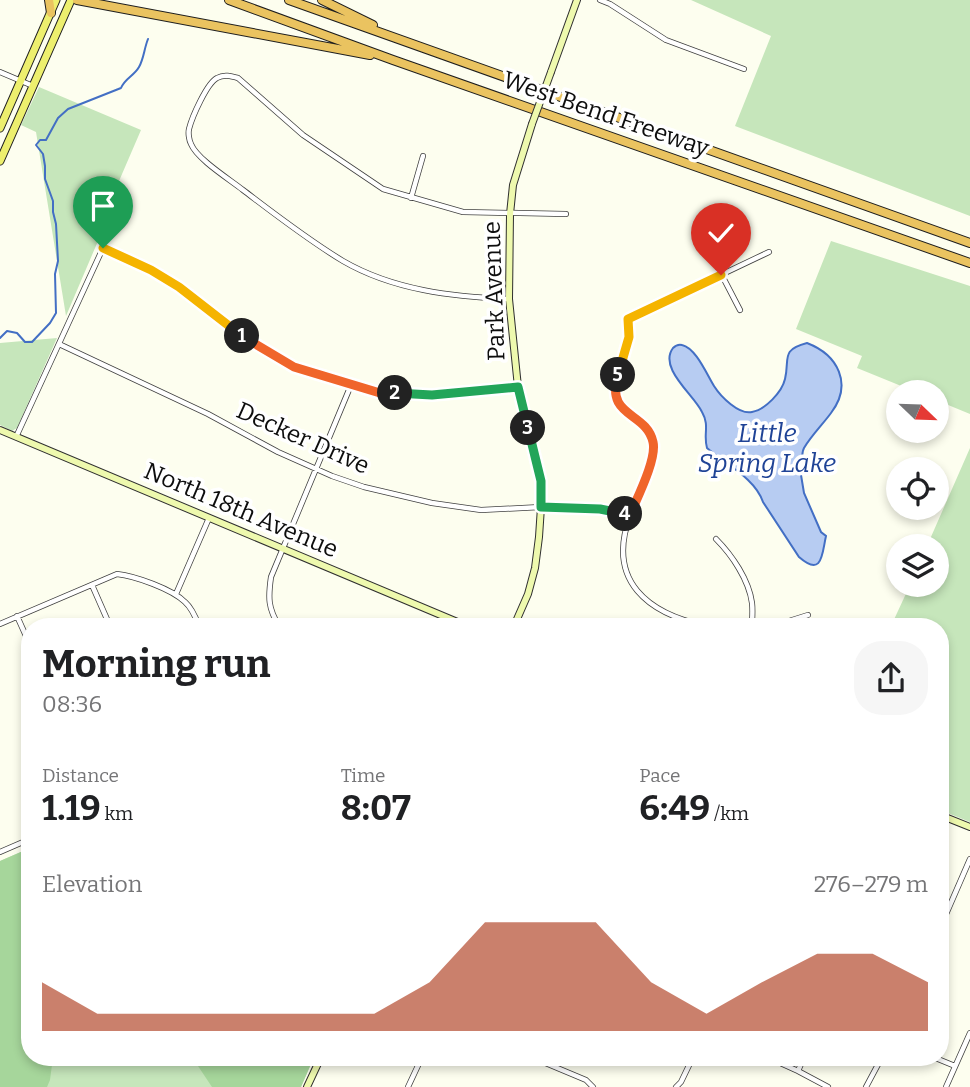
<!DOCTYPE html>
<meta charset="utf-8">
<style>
:root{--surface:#fff;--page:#f6f6f6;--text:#202124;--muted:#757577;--accent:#b44b2f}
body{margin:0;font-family:Bitter,serif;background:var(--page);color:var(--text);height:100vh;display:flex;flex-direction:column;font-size:26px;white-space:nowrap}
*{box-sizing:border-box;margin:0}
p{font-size:23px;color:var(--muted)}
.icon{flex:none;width:38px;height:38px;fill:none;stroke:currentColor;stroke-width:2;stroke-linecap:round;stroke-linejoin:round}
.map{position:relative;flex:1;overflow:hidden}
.drawer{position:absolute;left:21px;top:618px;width:928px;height:448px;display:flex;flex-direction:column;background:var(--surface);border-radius:28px;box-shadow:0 4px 10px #0003}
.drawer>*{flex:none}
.needle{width:46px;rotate:113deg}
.controls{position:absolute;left:886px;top:380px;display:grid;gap:14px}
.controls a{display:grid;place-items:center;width:63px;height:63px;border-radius:50%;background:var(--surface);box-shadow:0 4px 10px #0003;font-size:35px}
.pin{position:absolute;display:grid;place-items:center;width:60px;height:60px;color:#fff;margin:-72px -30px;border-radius:50% 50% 50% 0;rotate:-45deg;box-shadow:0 0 7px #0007}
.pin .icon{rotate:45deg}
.km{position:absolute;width:35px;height:35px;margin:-18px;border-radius:50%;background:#222;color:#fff;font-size:19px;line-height:35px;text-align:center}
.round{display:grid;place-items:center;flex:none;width:74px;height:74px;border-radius:28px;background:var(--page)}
.summary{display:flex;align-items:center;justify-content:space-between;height:119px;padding:0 21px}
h1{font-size:38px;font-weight:700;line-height:52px}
.figures{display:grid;grid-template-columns:repeat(3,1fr);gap:10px;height:119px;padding:7px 21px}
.figures div{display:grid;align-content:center}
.figures b{font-size:35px;font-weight:700}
.figures small{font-size:19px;font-weight:400}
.figures p{font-size:19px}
.chart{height:196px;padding:14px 21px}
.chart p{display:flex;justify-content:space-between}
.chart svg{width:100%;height:126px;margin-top:7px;fill:var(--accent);opacity:.7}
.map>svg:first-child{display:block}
.green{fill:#c6e6bb}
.forest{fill:#a6d69b}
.water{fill:#b7ccf2;stroke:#436fc4;stroke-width:2}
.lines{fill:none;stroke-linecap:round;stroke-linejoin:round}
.stream{stroke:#436fc4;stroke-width:2}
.street-casing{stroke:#404040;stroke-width:6}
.secondary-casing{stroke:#2f2f2f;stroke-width:8}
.primary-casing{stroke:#1e1e1e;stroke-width:9}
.highway-casing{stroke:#1e1e1e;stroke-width:10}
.street{stroke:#fff;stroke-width:4.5}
.secondary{stroke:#eef9ae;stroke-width:6}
.primary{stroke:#edef6e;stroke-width:7}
.highway{stroke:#eac360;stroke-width:8}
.secondary-bridge-casing{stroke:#2f2f2f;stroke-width:8;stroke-linecap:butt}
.secondary-bridge{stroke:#eef9ae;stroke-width:6}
.split-1-casing{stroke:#fff;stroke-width:14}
.split-2-casing{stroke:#fff;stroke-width:14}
.split-3-casing{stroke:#fff;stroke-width:14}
.split-4-casing{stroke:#fff;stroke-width:14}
.split-5-casing{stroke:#fff;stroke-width:14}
.split-6-casing{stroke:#fff;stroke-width:14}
.split-1{stroke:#f5b400;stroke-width:9}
.split-2{stroke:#f0652b;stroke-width:9}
.split-3{stroke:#22a559;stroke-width:9}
.split-4{stroke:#22a559;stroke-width:9}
.split-5{stroke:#f0652b;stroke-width:9}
.split-6{stroke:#f5b400;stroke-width:9}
.labels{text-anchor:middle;stroke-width:7;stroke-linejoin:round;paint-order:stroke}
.street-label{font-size:24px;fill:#0d0d0d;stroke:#fff}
.water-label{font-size:26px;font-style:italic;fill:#1f4396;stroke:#fff}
</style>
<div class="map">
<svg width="970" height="1087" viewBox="0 0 970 1087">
<rect width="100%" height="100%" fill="#fdfeef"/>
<path class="green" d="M691 0H970V216L735 126 771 36Z
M39 87 141 130 94 239 98 241 66 316 36 132 21 125Z
M831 241 970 286V414L936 400V392H916L857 368 862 356 796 329Z
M57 338 17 428 12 431 0 425V343Z
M970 448V822L940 810V626H891L910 585 936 584V546H927Z
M30 848V1057H314L301 1087H0V861Z"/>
<path class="forest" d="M30 848V1057H53L50 1080 47 1087H0V861Z
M188 1057H314L301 1087H212L196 1063Z"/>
<path class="water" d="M807 343C838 355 853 384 831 413 823 424 811 436 804 448 800 456 804 466 801 475L804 493 821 532 826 536C822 553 823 578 799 557L763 502C755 478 725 464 707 448 703 434 710 426 702 412 694 395 658 368 673 348 676 345 678 344 682 345 696 348 707 375 714 386 721 397 739 415 752 412 765 410 782 392 785 379 790 359 780 350 807 343Z"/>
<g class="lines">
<path class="stream" d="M0 338 7 331 17 333 25 342H32L50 323 56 313 55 274 58 261 56 224 53 212V201L45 179V166L43 154 36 145 40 140H46L58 118 68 109 121 88C125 78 134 76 139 67 144 58 144 49 148 39"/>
<defs>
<path id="street" d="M600 0 610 4 666 40 744 69
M0 72 33 86
M411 198 423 156
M701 235 740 310
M509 299C453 297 393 290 343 261 308 240 276 215 243 190 229 179 197 159 191 144 189 140 188 133 189 129 192 117 207 83 217 78 224 74 231 76 238 78L303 135 383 189 463 212 566 214
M59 344 208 414 278 452 332 476 364 487 432 503 481 510 541 507 600 509 630 515
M16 437 103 248 151 270 179 287 211 313 243 337 294 367 380 393 432 395 518 387
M716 539C732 555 749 580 752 603 753 611 752 619 752 626
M92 585 110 626
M176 594 209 518
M17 616 30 645
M0 624 117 574C135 576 172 589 185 602 192 608 196 618 199 626
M279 626C268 608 268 598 271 577L351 385
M707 626C648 614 606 581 630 516 637 496 655 466 654 445 652 423 626 420 618 402 609 383 624 358 628 340 629 333 628 326 628 319L769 252
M773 626 808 615
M0 852 30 839
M940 928 970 859
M531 1057 586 1080 593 1087
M767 1057 798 1071 828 1087
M933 1057 955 1066
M798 1071 804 1057
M408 1087 422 1057
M676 1087 681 1082 693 1057
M866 1087 882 1057
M946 1087 970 1033"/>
<path id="secondary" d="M551 72 577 0
M0 430 467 626
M514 626 528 594 535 568 539 537 541 507V481L518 387 509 299 510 214 513 185 532 124
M940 815 970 827
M307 1087 321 1057"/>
<path id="primary" d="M0 128 56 0
M0 161 71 0"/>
<path id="highway" d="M49 0 51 13
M77 0 370 55
M229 0 393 60 970 263
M289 0 970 243
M322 0 373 25"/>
</defs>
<use href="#street" class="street-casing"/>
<use href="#secondary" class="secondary-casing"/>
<use href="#primary" class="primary-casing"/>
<use href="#highway" class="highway-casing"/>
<use href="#street" class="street"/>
<use href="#secondary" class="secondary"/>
<use href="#primary" class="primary"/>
<use href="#highway" class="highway"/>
<defs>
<path id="secondary-bridge" d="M532 124 551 72"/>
</defs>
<use href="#secondary-bridge" class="secondary-bridge-casing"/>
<use href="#secondary-bridge" class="secondary-bridge"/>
</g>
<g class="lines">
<defs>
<path id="split-1" d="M103 248 151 270 179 287 242 336"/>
<path id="split-2" d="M242 336 294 367 380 393H395"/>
<path id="split-3" d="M395 393 432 395 518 387 528 428"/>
<path id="split-4" d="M528 428 541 481V507L600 509 625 514"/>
<path id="split-5" d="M618 375C605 418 646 411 653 442 657 459 637 498 630 515L625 514"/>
<path id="split-6" d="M618 375 629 337 628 319 721 275"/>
</defs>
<use href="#split-1" class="split-1-casing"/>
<use href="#split-2" class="split-2-casing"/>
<use href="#split-3" class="split-3-casing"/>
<use href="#split-4" class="split-4-casing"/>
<use href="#split-5" class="split-5-casing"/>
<use href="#split-6" class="split-6-casing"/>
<use href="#split-1" class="split-1"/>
<use href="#split-2" class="split-2"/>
<use href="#split-3" class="split-3"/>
<use href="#split-4" class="split-4"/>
<use href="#split-5" class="split-5"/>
<use href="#split-6" class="split-6"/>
</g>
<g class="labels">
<g class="street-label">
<text transform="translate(606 114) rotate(19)" y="8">West Bend Freeway</text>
<text transform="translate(494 291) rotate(-92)" y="8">Park Avenue</text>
<text transform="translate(303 438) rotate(24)" y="8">Decker Drive</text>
<text transform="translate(241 510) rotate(23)" y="8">North 18th Avenue</text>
</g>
<g class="water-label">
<text x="767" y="442">Little<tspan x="767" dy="30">Spring Lake</tspan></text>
</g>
</g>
</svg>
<div class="controls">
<a><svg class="needle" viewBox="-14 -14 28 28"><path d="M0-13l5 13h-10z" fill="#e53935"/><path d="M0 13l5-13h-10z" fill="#757577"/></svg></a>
<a><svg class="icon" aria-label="locate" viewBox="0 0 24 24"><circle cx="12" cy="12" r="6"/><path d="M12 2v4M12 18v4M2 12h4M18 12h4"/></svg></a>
<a><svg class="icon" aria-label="layers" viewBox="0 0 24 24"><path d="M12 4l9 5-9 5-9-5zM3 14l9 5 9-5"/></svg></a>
</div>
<div class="pin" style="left:103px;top:248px;background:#1e9e55"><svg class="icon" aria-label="arrive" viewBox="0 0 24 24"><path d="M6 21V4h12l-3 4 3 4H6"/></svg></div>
<div class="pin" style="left:721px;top:275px;background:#d93025"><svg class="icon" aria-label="check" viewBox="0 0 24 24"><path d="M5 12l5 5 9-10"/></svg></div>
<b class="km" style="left:242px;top:336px">1</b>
<b class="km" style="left:395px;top:393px">2</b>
<b class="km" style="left:528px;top:428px">3</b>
<b class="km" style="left:625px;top:514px">4</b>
<b class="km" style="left:618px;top:375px">5</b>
<section class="drawer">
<div class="summary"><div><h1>Morning run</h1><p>08:36</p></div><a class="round"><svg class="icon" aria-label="share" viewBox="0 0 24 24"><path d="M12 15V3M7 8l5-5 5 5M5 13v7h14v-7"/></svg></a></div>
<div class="figures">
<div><p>Distance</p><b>1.19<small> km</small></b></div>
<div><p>Time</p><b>8:07</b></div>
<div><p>Pace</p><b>6:49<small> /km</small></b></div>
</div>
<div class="chart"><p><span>Elevation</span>276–279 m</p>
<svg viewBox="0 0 160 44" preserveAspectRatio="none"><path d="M0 44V27L10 38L20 38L30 38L40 38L50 38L60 38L70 27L80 6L90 6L100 6L110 27L120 38L130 27L140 17L150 17L160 27V44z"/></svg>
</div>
</section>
</div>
